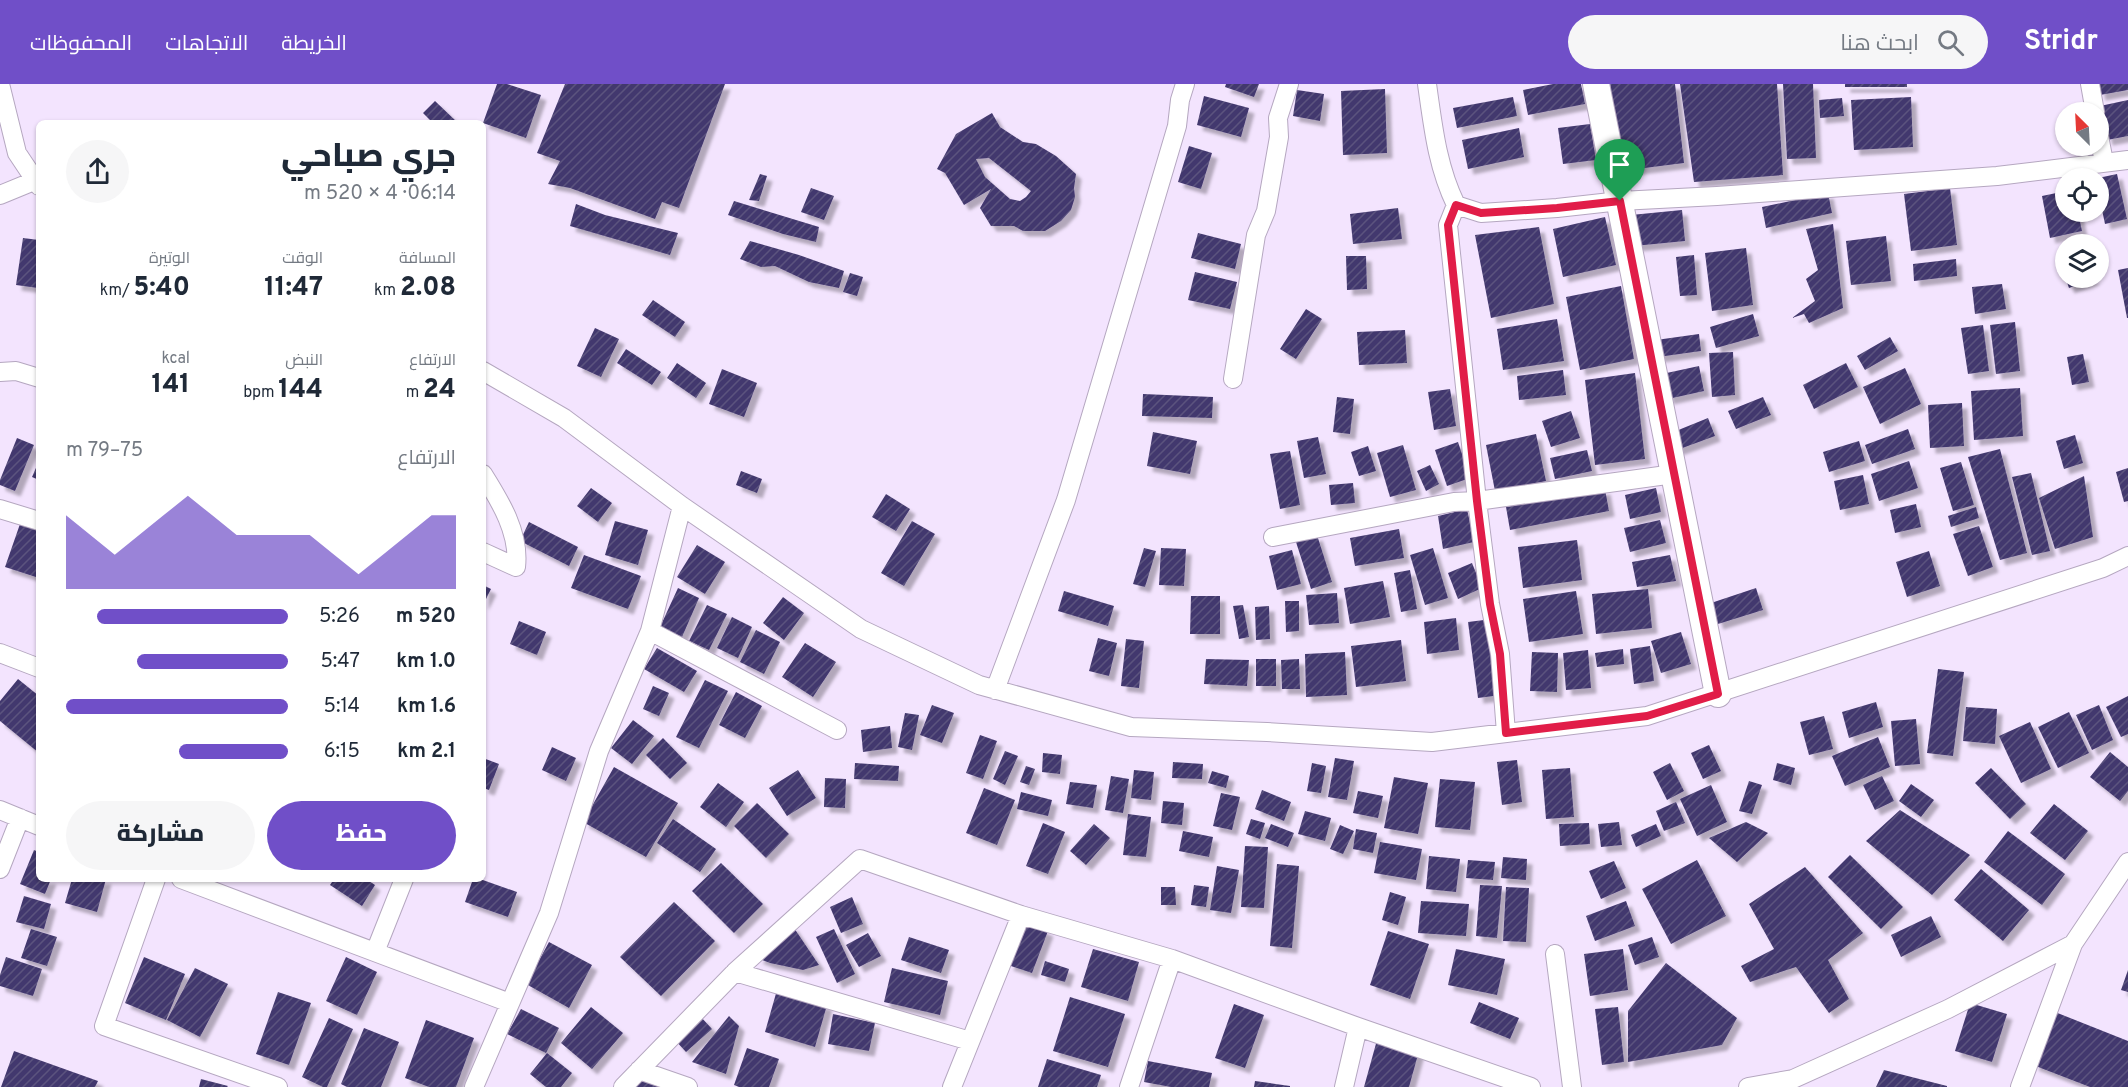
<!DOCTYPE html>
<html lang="ar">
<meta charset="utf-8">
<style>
:root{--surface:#fff;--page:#f6f6f7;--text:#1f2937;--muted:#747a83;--accent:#704fc8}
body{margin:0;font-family:Overpass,Cairo,sans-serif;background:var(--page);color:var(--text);direction:rtl;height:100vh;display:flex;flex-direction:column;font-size:22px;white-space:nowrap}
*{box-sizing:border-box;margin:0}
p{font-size:20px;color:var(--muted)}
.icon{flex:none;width:33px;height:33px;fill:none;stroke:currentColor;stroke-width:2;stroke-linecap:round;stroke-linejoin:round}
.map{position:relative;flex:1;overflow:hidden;direction:ltr}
.sheet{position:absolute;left:36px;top:36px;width:450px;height:762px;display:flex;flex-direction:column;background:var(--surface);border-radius:9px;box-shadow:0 2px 4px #0004;direction:rtl}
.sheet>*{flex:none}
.needle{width:39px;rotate:336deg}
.fabs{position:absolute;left:2055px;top:18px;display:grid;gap:12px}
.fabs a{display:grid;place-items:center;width:54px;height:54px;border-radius:50%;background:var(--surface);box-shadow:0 2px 4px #0004;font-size:30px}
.pin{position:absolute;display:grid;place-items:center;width:51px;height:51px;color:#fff;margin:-62px -26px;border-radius:50% 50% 50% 0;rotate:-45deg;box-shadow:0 0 6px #0007}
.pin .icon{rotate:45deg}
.round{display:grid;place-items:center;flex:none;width:63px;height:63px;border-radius:32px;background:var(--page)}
.summary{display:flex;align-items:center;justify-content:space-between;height:102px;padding:0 30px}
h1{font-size:33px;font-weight:800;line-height:45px}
.metrics{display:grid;grid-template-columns:repeat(3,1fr);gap:9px;height:102px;padding:6px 30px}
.metrics div{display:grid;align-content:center}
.metrics b{font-size:26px;font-weight:800}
.metrics small{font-size:16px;font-weight:400}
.metrics p{font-size:16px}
.chart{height:168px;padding:12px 30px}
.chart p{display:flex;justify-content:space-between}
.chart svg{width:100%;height:108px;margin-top:6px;fill:var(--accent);opacity:.7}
.action{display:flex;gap:12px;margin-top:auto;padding:12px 30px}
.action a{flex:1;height:69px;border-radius:36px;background:var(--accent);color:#fff;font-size:24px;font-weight:800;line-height:69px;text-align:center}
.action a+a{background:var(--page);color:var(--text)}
ul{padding:0 30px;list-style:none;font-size:20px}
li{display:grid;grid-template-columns:96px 72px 1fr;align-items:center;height:45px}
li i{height:15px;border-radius:8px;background:var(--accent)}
header{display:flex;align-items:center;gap:36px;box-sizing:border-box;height:84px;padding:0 30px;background:var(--accent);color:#fff}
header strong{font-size:28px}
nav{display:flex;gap:33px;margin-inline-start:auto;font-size:21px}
.search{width:420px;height:54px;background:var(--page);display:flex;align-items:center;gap:15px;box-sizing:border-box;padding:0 21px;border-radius:33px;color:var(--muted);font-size:22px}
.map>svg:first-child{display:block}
.building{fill:url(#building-hatch);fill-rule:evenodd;filter:url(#shadow)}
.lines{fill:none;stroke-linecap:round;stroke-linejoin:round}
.street-casing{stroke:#b5a7c0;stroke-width:20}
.secondary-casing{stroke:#b5a7c0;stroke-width:28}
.street{stroke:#fff;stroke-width:18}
.secondary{stroke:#fff;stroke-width:26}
.route-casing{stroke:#fff;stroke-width:12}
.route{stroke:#e11d48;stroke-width:8}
</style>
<header>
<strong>Stridr</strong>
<div class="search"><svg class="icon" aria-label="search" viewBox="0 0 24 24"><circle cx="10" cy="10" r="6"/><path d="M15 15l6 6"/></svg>ابحث هنا</div>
<nav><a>الخريطة</a><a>الاتجاهات</a><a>المحفوظات</a></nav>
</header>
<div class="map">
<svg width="2128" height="1003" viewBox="0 0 2128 1003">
<defs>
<pattern id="building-hatch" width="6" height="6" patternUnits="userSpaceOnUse" patternTransform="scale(1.5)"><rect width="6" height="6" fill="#43396e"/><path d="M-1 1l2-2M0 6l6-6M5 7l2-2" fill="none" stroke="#5b537e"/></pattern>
<filter id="shadow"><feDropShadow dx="5.5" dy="5.5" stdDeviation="1.5" flood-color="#0004"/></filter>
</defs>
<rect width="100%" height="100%" fill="#f3e4fe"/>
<path class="building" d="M497 0H507L541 11 526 54 483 39Z
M565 0H725L679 124 662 118 655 135 570 104 548 100 560 77 537 69Z
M1226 0H1259L1254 13 1225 3Z
M1553 0H1581L1585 20 1528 31 1523 6Z
M1610 0H1675L1684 79 1621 87Z
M1680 0H1777L1783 91 1694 98Z
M1783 0H1813L1816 74 1787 75Z
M1845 0H1907V3H1845Z
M2098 0H2128V6L2100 11Z
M1385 5 1387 69 1343 71 1341 7Z
M1297 6 1324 10 1320 37 1293 32Z
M1204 12 1249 24 1241 53 1197 41Z
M1513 13 1517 32 1457 44 1453 24Z
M1911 13 1913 63 1854 66 1851 16Z
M1842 14 1844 32 1820 34 1819 16Z
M2128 16V52L2107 56 2100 22Z
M435 17 458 39H433L423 29Z
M992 29 1000 43 1023 58 1036 60 1056 72 1076 90 1074 104 1075 113 1071 126 1061 137 1045 147H1023L1014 142H991L980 124 991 105 964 121 945 89 937 85 956 50ZM989 74 1031 107 1026 113 1020 117 1010 115 985 93 976 75Z
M1590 40 1596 76 1563 80 1558 44Z
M1519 44 1524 73 1468 85 1462 56Z
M1189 62 1212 69 1201 105 1178 98Z
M760 90 767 92 759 117 749 116Z
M2117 90 2127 135 2105 140 2098 107V94Z
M811 104 834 112 824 136 801 128Z
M1950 104 1957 161 1911 167 1904 110Z
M2066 107V128H2078L2082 147 2050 154 2042 112Z
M1828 109 1832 129 1766 144 1762 123Z
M734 117 819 143 816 158 783 150 728 131Z
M576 120 605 131 678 149 670 171 570 142Z
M1398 124 1402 155 1353 160 1350 130Z
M1682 126 1685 157 1634 162 1631 131Z
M1605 133 1616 181 1563 193 1553 145Z
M1833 140 1843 224 1809 239 1804 230 1792 234 1815 217 1806 195 1818 186 1806 145Z
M1539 143 1554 220 1491 234 1475 151Z
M1198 149 1241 160 1235 185 1191 174Z
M1886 152 1891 197 1851 201 1846 157Z
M23 154 39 156 38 204 16 201Z
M750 157 799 171 844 187 839 204 809 198 775 182 761 183 740 175Z
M1746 164 1753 221 1712 227 1705 169Z
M1694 171 1697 211 1680 212 1676 173Z
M1346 172H1366L1367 205 1347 206Z
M2066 174V194H2094V195L2069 204 2059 176Z
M1956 175 1957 192 1914 197 1913 180Z
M2128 184V234H2127L2118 186Z
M1195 188 1237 198 1230 225 1188 216Z
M850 189 863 193 857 212 843 208Z
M2002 200 2006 225 1975 230 1972 203Z
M1621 202 1634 275 1580 286 1566 213Z
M653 216 685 238 675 253 642 231Z
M1306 225 1322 235 1296 275 1280 265Z
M1753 230 1759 252 1716 264 1710 243Z
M1557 235 1564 277 1503 286 1497 245Z
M2015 238 2020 287 1996 290 1990 241Z
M1983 241 1989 287 1968 290 1961 244Z
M595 244 619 255 601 293 577 282Z
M1405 246 1407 279 1359 281 1357 248Z
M1699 250 1701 267 1658 273 1656 256Z
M1890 253 1898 267 1865 286 1857 272Z
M626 265 661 288 652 301 617 279Z
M1733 268 1735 311 1712 313 1709 269Z
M2083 270 2089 298 2072 301 2067 273Z
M677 279 706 299 696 314 667 294Z
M1846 279 1858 303 1814 325 1803 301Z
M1699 282 1704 307 1668 315 1662 290Z
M1905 284 1921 320 1880 340 1863 303Z
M722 285 757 299 744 333 709 320Z
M1563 286 1566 311 1519 316 1517 292Z
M1635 289 1645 375 1595 381 1585 296Z
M2020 304 2023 352 1974 356 1971 307Z
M1450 305 1456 342 1434 346 1428 308Z
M1143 310 1213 313 1212 334 1142 332Z
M1337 313 1354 315 1350 350 1333 348Z
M1763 313 1771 331 1736 345 1728 327Z
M1962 319 1964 362 1930 364 1928 321Z
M1571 327 1580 354 1551 363 1542 337Z
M1708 334 1715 352 1677 366 1671 349Z
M1908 345 1915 365 1872 380 1865 361Z
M1153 348 1197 357 1190 390 1147 382Z
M1536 350 1546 397 1495 407 1486 361Z
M2075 351 2083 379 2064 385 2056 357Z
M1318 353 1326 390 1304 394 1297 357Z
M17 354 34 361 15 407 0 401V396Z
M1859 357 1865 377 1829 388 1823 368Z
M1458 358 1470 394 1447 402 1435 366Z
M1403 361 1416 406 1390 413 1377 369Z
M1368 362 1376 387 1359 392 1351 368Z
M2000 365 2027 469 2000 476 1968 373Z
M1587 366 1592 387 1555 395 1550 374Z
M1290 367 1300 421 1280 425 1270 370Z
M39 377V396L32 393Z
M1909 377 1918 404 1879 417 1871 390Z
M1961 378 1974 421 1953 427 1940 384Z
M1430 381 1439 400 1426 407 1417 387Z
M2128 384V417L2124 418 2116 388Z
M741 387 762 395 757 409 736 401Z
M2031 389 2050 467 2032 471 2012 393Z
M1863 391 1869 420 1840 426 1834 397Z
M2084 392 2093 453 2055 465 2039 414Z
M1353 399 1355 419 1331 421 1329 401Z
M591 404 612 419 598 438 577 422Z
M1656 404 1661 428 1630 435 1625 411Z
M1605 405 1609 427 1510 446 1506 423Z
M886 410 910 425 896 447 872 433Z
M1916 420 1921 443 1895 449 1890 426Z
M1976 423 1979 434 1951 443 1948 432Z
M1467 425 1474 458 1443 465 1438 432Z
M1660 436 1666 459 1630 468 1624 444Z
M615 437 648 446 638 481 605 471Z
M912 437 935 450 904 502 881 489Z
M529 438 578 463 569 482 520 457Z
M20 440 39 446V494L5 483Z
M1979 442 1993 483 1968 492 1953 450Z
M1399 445 1404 474 1355 482 1350 454Z
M1317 451 1332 498 1311 505 1296 458Z
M1577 456 1582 496 1523 504 1518 463Z
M697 461 725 478 705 510 677 493Z
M1144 464 1156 467 1145 503 1133 500Z
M1161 464 1186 465 1184 502 1159 501Z
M1433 464 1448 514 1425 521 1410 471Z
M1292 466 1301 500 1277 506 1269 472Z
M1929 467 1940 502 1907 513 1896 478Z
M584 471 641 492 628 525 571 504Z
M1670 471 1676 497 1637 503 1632 478Z
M1472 479 1482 504 1458 515 1448 489Z
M1410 486 1417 525 1401 528 1394 489Z
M1383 497 1390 533 1350 540 1344 504Z
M483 501 491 505 483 521Z
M678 504 699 514 682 553 660 543Z
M1756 504 1763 526 1718 540 1711 519Z
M1648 505 1652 544 1596 550 1592 510Z
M1064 507 1114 522 1108 542 1058 527Z
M1576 507 1583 550 1529 558 1523 515Z
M1337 509 1339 539 1309 541 1306 511Z
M1191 512H1220V550H1190Z
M783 513 804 529 784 556 763 539Z
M1285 517H1299V547L1286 548Z
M707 521 727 530 709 566 689 557Z
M1243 521 1249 553 1239 555 1233 522Z
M1269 522 1270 555 1256 556 1255 523Z
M732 533 752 543 738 574 717 564Z
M1456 534 1459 566 1427 570 1424 538Z
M1492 535 1501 611 1478 614 1468 538Z
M519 537 546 548 537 571 510 560Z
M756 546 780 558 764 590 740 578Z
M1681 548 1691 580 1661 589 1651 557Z
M1098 554 1117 559 1109 592 1089 587Z
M1126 555 1144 557 1139 604 1121 602Z
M1401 556 1406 597 1356 603 1351 562Z
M805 559 836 578 813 613 782 593Z
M1650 562 1654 597 1634 600 1630 565Z
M657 564 697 587 684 608 644 585Z
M1623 565 1624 580 1597 583 1595 569Z
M1588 566 1591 604 1566 606 1563 569Z
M1345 568 1347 611 1306 613 1305 570Z
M1532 568 1558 569 1557 608 1530 607Z
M1206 575 1249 576 1247 602 1204 600Z
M1256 575H1276V602H1256Z
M1299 575 1300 605H1282L1281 576Z
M1938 585 1964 588 1953 672 1927 669Z
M18 595 39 612V669L0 637V617Z
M705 596 728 607 699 664 676 653Z
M653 602 669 609 659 632 643 625Z
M736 608 762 622 745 654 719 641Z
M2128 612V650L2121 653 2106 623Z
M1876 618 1883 643 1849 654 1842 628Z
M932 621 954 629 942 659 920 651Z
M2099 621 2113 656 2092 666 2076 631Z
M1966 623 1997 625 1995 660 1963 657Z
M2069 628 2089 669 2058 684 2038 643Z
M905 629 919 631 912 666 898 663Z
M1824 632 1833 665 1809 671 1800 638Z
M1916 635 1920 680 1895 682 1891 637Z
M633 636 654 652 632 680 611 664Z
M2030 638 2051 685 2021 699 1999 652Z
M890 642 892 664 863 668 861 646Z
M980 651 997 657 983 695 966 689Z
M1878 653 1890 683 1845 702 1832 672Z
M663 654 687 679 670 695 646 671Z
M1709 661 1721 687 1703 695 1691 669Z
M552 663 576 674 566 697 542 686Z
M1005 667 1018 672 1005 701 993 695Z
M2110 668 2128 683V707L2120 717 2090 693Z
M1043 669 1062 671 1060 690 1042 688Z
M483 674 499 680 489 706 483 704Z
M1335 674 1354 677 1347 716 1328 713Z
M1517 676 1522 718 1502 721 1497 678Z
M1173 678 1203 680 1202 695 1172 694Z
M855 679 899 682 898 697 854 695Z
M1312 679 1326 682 1321 709 1307 707Z
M1670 679 1684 707 1667 716 1653 688Z
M1777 679 1795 684 1791 701 1773 696Z
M1026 682 1035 685 1029 701 1020 698Z
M614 683 678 719 646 773 583 738Z
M1570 684 1574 733 1546 735 1542 686Z
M1991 684 2026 720 2010 735 1975 699Z
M798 686 816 714 787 732 769 704Z
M1134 686 1154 688 1151 716 1131 714Z
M1212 687 1229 692 1226 704 1208 699Z
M1111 692 1129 695 1123 729 1105 726Z
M1882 692 1894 717 1875 726 1863 701Z
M1394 693 1428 699 1418 750 1384 744Z
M825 694 846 695 845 724 824 723Z
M1440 695 1475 698 1470 746 1435 743Z
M1749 697 1762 701 1752 730 1739 727Z
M1070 698 1097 701 1093 724 1066 720Z
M718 699 744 718 726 743 700 723Z
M1911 700 1934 716 1921 733 1899 717Z
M1711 701 1727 738 1697 752 1680 715Z
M984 704 1015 716 997 761 966 749Z
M1262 706 1291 718 1284 737 1255 725Z
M1358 707 1383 712 1378 734 1353 729Z
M1021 708 1052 716 1048 732 1017 725Z
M1221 709 1240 713 1232 746 1213 742Z
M1163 717 1184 719 1182 741 1161 739Z
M1676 718 1685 739 1664 747 1656 727Z
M757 719 789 750 766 774 734 742Z
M2054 720 2088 747 2065 776 2030 749Z
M1900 726 1970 771 1932 811 1866 757Z
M1305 727 1331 734 1325 757 1298 750Z
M1128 730 1151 733 1146 773 1123 771Z
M673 735 716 765 700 788 657 759Z
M1251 735 1265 739 1260 755 1246 750Z
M1619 738 1622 761 1601 763 1598 740Z
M1746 738 1768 749 1737 778 1709 754Z
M1043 739 1065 748 1048 790 1026 782Z
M1589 739 1590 760 1560 762 1559 740Z
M1094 740 1110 754 1086 781 1070 767Z
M1271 740 1294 749 1288 763 1265 754Z
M1656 740 1661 752 1636 763 1631 751Z
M1340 741 1354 747 1343 770 1330 765Z
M1356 745 1377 749 1373 769 1353 765Z
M1183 747 1213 753 1209 773 1179 767Z
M2008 747 2065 790 2042 821 1984 778Z
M1380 758 1422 765 1416 796 1374 789Z
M1245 762 1268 763 1264 824 1241 823Z
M34 766 39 768V795H51L45 810 20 800Z
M1850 771 1903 823 1881 845 1828 793Z
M1429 772 1460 775 1456 808 1426 805Z
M1503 773 1527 775 1526 796 1501 794Z
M1468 776 1495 778 1493 796 1466 794Z
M1697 776 1726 832 1671 860 1642 805Z
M1614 777 1626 804 1601 815 1589 787Z
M721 779 763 820 734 849 692 807Z
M1277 780 1299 782 1292 864 1270 862Z
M1217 782 1239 786 1231 829 1210 826Z
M1805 783 1863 849 1828 876 1849 915 1829 929 1796 883 1750 898 1741 882 1774 865 1749 820Z
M1981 785 2029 826 2003 857 1954 816Z
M72 795H106L97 828 65 819Z
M334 795H366L375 801 362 822 330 801Z
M473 795H480L517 808 508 833 465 818Z
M1194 801 1209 803 1206 823 1191 821Z
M1480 801 1502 802 1497 854 1476 852Z
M1161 803H1175L1176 821H1161Z
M1506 803 1529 804 1526 858 1503 857Z
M1390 808 1406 813 1398 841 1382 836Z
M24 812 51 820 44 845 16 838Z
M852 813 863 840 841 849 830 823Z
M1421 817 1469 820 1466 852 1418 849Z
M1626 817 1635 842 1595 857 1586 832Z
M674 818 715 857 661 912 620 873Z
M1931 832 1941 853 1901 873 1891 851Z
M1025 838 1048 847 1032 889 1008 881Z
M792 841 819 881 803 886 770 879 757 874Z
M31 845 57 853 47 882 21 874Z
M834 845 855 890 837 899 816 853Z
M1388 847 1429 860 1410 915 1370 901Z
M868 849 881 872 859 883 846 861Z
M909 853 949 866 941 889 901 876Z
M1652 853 1659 873 1635 881 1628 861Z
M549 858 592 881 569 924 526 900Z
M1093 865 1139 878 1128 917 1081 903Z
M1456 865 1505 875 1497 911 1448 901Z
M1623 865 1628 906 1590 912 1584 870Z
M6 873 42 885 33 912 0 902V891Z
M144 873 185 890 166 936 125 919Z
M346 873 377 888 357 931 326 917Z
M1045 877 1069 885 1065 898 1041 891Z
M1666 879 1737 934 1722 961 1628 978V927Z
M195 884 228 900 200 953 167 936Z
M892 884 948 897 940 931 884 918Z
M2128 886V908L2121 906Z
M777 906 827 921 815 963 765 948Z
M278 908 311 919 289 981 256 970Z
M1070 913 1125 930 1108 983 1053 967Z
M1479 918 1519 934 1510 955 1470 939Z
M1970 919 2007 930 1992 978 1955 967Z
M1234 920 1264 931 1245 984 1215 974Z
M591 923 623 949 592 985 561 959Z
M1618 923 1624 978 1602 981 1595 925Z
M521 925 559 944 546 969 507 950Z
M2055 928 2128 957V1003H2090L2033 981Z
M833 930 875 939 869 967 828 960Z
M729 932 739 942 726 990 692 978Z
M701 933 712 945 686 968 675 956Z
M329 934 353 945 327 1003H323L302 993Z
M426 936 474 954 456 1003H429L405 994Z
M364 944 399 958 381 1003H347L341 1000Z
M1377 956 1419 967 1409 1003H1364Z
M747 964 779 975 769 1003H739L734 1001Z
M14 967 98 997 95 1003H1Z
M547 969 572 989 561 1003H546L530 990Z
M1047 975 1101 991 1097 1003H1038Z
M1148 977 1212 989 1209 1003H1171L1144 998Z
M1884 986 1947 1002V1003H1876Z
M637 992 663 1003H628Z
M201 995 228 1002 227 1003H199Z
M1255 997 1290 1002V1003H1254Z"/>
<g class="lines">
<defs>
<path id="street" d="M0 0 17 69 39 102
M1427 0C1433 42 1437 82 1456 121L1481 129 1496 128 1557 124 1620 117 1717 112 1997 92 2128 76
M2090 0 2095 28
M2098 47 2104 78
M0 111 34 97
M1456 121 1448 141 1477 417 1490 520 1500 570 1506 649
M483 287 564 334 682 422 861 545 979 601 1131 643 1267 648 1432 658 1647 632 2103 484 2128 472
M0 288 16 287 39 294
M1233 295 1256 151 1266 127 1279 53 1278 34 1289 0
M483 390C500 417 520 449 516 483L483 468
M0 425 39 437
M1273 453 1454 418 1477 417 1674 390
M650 547 837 646
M0 569 39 584
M995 606 1066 416 1177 42 1180 16 1185 0
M0 726 39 742
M0 785 20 734
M156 795 104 942 278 1003
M181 795 510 919
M375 868 404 795
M1555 870 1572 1003
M735 888 970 957
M639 986 688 1003
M474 1003 549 829 599 667 650 547 682 422
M623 1003 735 888 860 775 1021 831 1172 875 1358 943 1531 1003
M952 1003 1021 831
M1129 1003 1172 875
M1344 1003 1358 943
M1748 1003 1793 995 1948 925 2073 860 2128 778
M2020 1003 2073 860"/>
<path id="secondary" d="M1596 0 1718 610"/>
</defs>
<use href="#street" class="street-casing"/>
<use href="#secondary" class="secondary-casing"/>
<use href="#street" class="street"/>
<use href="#secondary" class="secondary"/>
</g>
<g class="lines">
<defs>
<path id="route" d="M1620 117 1718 610 1647 632 1506 649 1500 570 1490 520 1477 417 1448 141 1456 121 1481 129 1557 124Z"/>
</defs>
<use href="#route" class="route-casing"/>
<use href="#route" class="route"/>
</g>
</svg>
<div class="fabs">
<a><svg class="needle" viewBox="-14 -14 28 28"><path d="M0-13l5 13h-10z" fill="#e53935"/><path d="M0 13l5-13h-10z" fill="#747a83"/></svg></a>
<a><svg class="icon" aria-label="locate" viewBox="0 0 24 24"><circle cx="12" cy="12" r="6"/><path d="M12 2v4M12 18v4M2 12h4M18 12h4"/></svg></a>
<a><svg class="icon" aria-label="layers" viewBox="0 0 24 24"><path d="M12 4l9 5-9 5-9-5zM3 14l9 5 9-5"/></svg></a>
</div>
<div class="pin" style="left:1620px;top:117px;background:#1e9e55"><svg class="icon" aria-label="arrive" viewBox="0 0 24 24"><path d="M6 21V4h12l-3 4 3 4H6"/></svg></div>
<section class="sheet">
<div class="summary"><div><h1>جري صباحي</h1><p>06:14 · 4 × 520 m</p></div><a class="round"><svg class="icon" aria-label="share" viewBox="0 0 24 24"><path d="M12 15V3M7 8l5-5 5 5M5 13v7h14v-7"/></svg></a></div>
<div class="metrics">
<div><p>المسافة</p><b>2.08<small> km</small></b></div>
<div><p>الوقت</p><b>11:47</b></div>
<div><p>الوتيرة</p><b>5:40<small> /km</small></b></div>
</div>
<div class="metrics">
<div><p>الارتفاع</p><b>24<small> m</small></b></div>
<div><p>النبض</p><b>144<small> bpm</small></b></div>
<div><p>kcal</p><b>141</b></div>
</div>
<div class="chart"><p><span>الارتفاع</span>75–79 m</p>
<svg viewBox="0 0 160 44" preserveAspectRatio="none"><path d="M0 44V14L10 22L20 30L30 22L40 14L50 6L60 14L70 22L80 22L90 22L100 22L110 30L120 38L130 30L140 22L150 14L160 14V44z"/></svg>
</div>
<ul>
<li><b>520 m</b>5:26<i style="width:86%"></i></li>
<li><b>1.0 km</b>5:47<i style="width:68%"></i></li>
<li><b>1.6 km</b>5:14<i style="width:100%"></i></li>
<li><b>2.1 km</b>6:15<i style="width:49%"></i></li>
</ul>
<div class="action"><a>حفظ</a><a>مشاركة</a></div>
</section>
</div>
